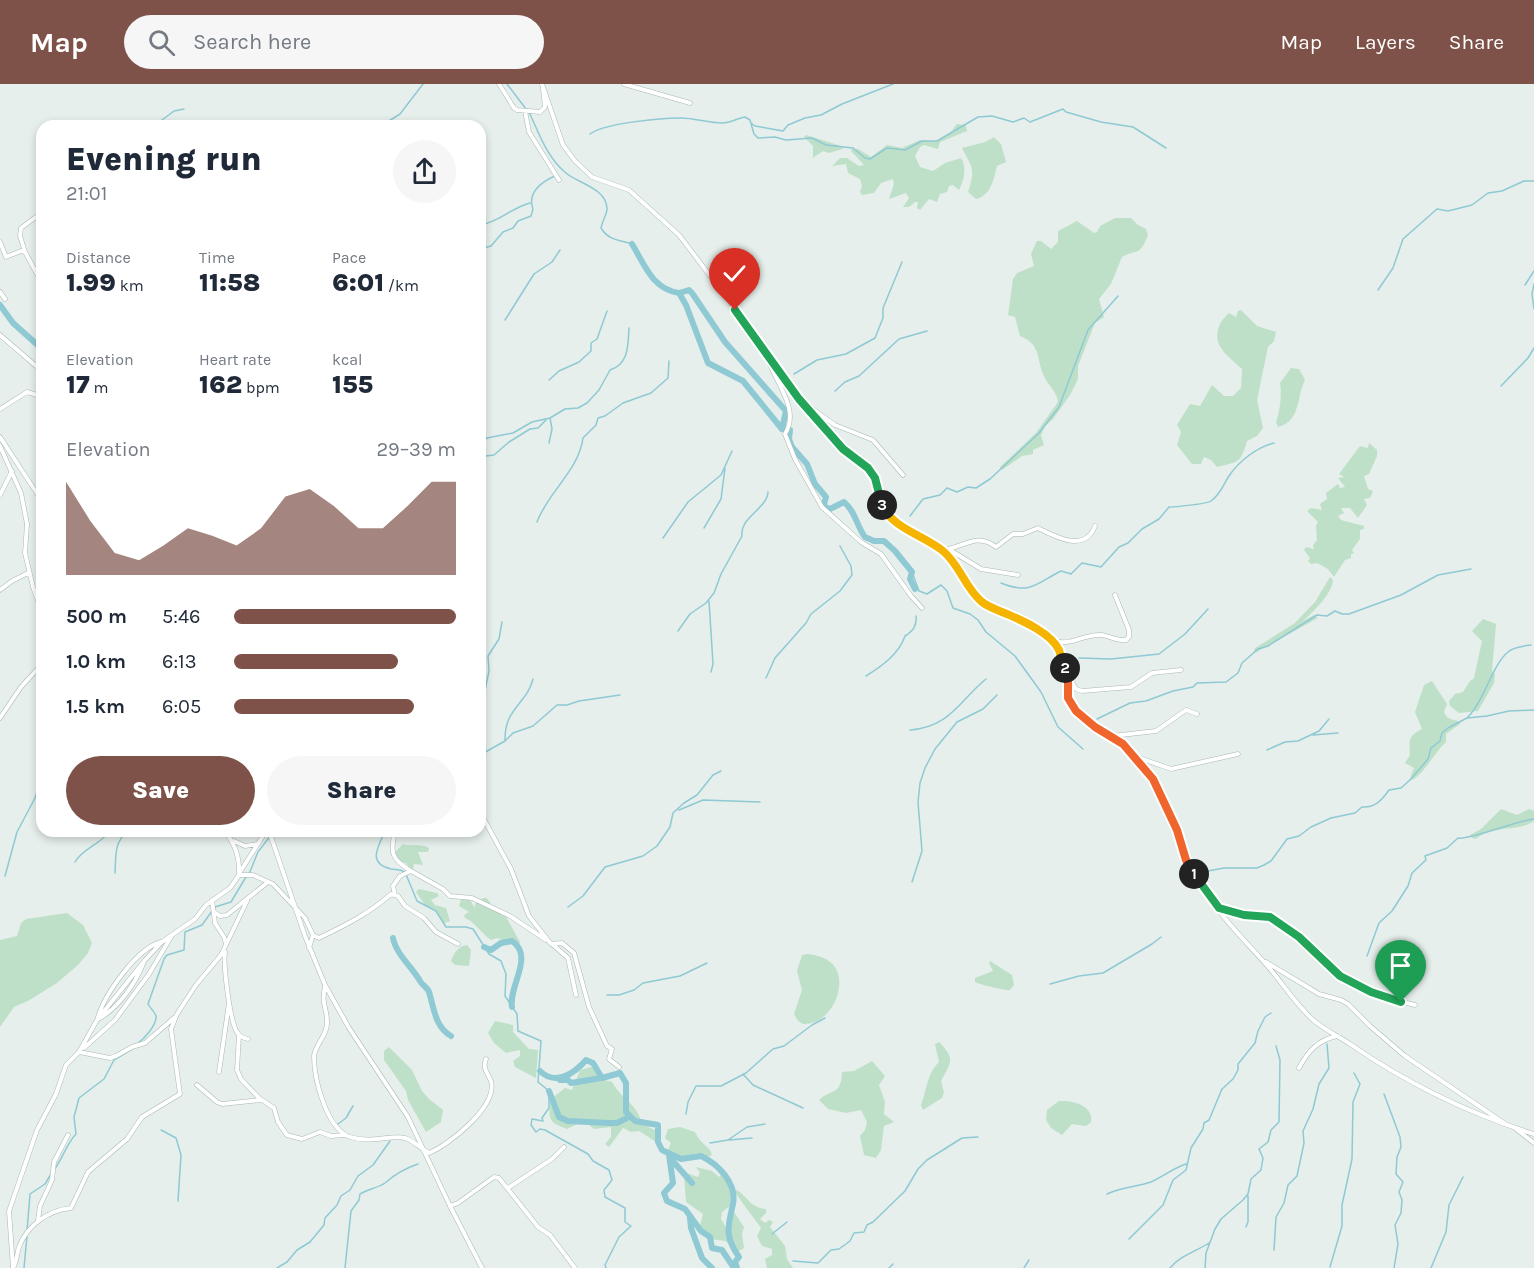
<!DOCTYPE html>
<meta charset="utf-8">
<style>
:root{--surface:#fff;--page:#f6f6f7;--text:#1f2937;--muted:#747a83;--accent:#7f5249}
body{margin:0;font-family:Karla,sans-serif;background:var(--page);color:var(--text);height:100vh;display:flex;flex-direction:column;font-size:22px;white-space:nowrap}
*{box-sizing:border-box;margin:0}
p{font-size:20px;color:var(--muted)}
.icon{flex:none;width:33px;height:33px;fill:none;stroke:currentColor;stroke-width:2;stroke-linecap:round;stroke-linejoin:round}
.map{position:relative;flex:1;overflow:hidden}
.side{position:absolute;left:36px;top:36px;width:450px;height:717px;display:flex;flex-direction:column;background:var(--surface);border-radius:18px;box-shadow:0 3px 9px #0003}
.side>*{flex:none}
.pin{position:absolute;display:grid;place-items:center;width:51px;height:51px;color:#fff;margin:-62px -26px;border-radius:50% 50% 50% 0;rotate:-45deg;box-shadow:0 0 6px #0007}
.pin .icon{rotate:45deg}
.km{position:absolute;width:30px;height:30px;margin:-15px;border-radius:50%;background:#222;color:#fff;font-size:16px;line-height:30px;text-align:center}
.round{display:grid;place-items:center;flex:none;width:63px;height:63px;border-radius:32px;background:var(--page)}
.summary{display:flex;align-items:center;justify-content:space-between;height:102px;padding:0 30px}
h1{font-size:33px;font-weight:800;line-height:45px}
.figures{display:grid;grid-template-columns:repeat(3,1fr);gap:9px;height:102px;padding:6px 30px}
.figures div{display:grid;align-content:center}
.figures b{font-size:26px;font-weight:800}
.figures small{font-size:16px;font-weight:400}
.figures p{font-size:16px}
.chart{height:168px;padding:12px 30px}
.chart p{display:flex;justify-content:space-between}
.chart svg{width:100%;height:108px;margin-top:6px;fill:var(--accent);opacity:.7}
.button{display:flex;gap:12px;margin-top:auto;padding:12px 30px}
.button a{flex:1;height:69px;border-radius:36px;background:var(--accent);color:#fff;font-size:24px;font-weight:800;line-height:69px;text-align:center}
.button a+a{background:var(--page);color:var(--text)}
ul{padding:0 30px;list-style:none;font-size:20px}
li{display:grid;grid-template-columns:96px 72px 1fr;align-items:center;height:45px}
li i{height:15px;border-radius:8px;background:var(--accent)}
header{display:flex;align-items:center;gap:36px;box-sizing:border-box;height:84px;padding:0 30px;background:var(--accent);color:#fff}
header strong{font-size:28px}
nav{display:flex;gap:33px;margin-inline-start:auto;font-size:21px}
.search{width:420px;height:54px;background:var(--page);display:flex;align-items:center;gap:15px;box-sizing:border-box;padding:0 21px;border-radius:33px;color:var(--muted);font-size:22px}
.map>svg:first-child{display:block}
.green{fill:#bfe0c8}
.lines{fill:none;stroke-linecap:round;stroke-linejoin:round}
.stream{stroke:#8ec9d4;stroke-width:1.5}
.river{stroke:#8ec9d4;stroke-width:6}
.minor-casing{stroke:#a8b8b2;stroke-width:5}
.minor{stroke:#fff;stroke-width:4}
.split-1-casing{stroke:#fff;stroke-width:12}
.split-2-casing{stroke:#fff;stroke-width:12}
.split-3-casing{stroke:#fff;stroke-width:12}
.split-4-casing{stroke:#fff;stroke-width:12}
.split-1{stroke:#22a559;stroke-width:8}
.split-2{stroke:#f0652b;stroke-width:8}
.split-3{stroke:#f5b400;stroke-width:8}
.split-4{stroke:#22a559;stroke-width:8}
</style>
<header>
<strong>Map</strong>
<div class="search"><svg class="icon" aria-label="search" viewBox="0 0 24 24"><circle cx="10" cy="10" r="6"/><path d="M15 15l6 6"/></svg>Search here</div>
<nav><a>Map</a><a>Layers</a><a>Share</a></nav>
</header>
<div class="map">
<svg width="1534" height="1184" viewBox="0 0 1534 1184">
<rect width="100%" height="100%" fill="#e6efeb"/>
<path class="green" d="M957 40 966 41 967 47 940 58 938 65 924 61 920 63 915 72 920 83 933 87 945 79 961 74C967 83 964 97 959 106L953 101 949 102 947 108 940 110 937 118 929 115 920 126 917 124 918 118H915L909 123H903L909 114 906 109 889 115 894 100 893 95 881 99 874 109 862 111 860 108 862 102 860 95 848 89 846 80 832 82 840 74H847L859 82 864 81 851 67 852 65H858L871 73 887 61 902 64 920 56 936 57 950 49Z
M806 51 841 62 843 65 829 69 823 67 813 74V62L804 53Z
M994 53 1001 60 1006 78 997 82C994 94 991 112 976 115L968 108C976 84 972 84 962 64L985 58Z
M1115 134H1131L1138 141 1146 145 1148 151C1139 173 1139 164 1122 173L1111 200 1099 215 1104 233 1095 239 1078 282V295L1070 311 1053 335 1045 342 1041 351 1044 361 1033 366V370L1022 372 1002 386 1000 383 1036 349 1058 318C1057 307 1048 302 1044 292 1036 275 1042 261 1020 252L1015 233 1008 231 1013 195 1017 189 1034 182 1031 170 1037 157H1041L1051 165 1058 158V147L1077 137 1094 149 1097 148 1100 142Z
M1241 226 1257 242 1276 248 1274 257 1268 263 1257 316 1263 344 1257 352 1247 357C1240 381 1238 377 1217 383L1211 376 1204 373 1201 380H1192L1177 361 1181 348 1177 341 1190 320 1200 322 1212 301 1224 312H1233L1241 304 1242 285C1229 272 1210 262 1220 240 1221 237 1226 232 1229 229L1236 233 1238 227Z
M1291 284 1299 285 1305 296C1296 314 1301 337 1278 343L1276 338C1280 329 1282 309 1280 299Z
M1369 359 1377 366V372L1369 390 1364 392 1368 405 1373 407 1370 414 1364 415 1367 421 1358 434 1350 424H1341L1344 429 1338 432 1341 436 1364 442V445L1360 446V455L1352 466 1354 469 1351 470V474L1345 476 1334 493 1328 485 1317 479 1311 480 1308 477 1310 474 1304 466 1306 463 1314 465 1313 461 1317 456 1316 442 1318 438 1307 427 1311 424 1322 426 1320 420 1327 415 1326 409 1338 400 1340 404 1345 403 1338 394 1344 393 1339 390 1360 362 1368 364Z
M1330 493 1333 496C1332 510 1314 527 1303 537L1314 531 1318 534 1253 570 1255 564 1295 539 1315 518Z
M1483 535 1496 540 1492 587 1495 591 1494 599 1478 627 1459 629 1450 622 1449 617 1455 610 1463 608 1470 597 1474 594 1482 557 1472 547Z
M1432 597 1447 620 1444 628C1448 638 1455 634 1461 639L1446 650V658C1435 668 1424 690 1412 696L1410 694 1414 684 1405 679 1410 671C1409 656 1408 652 1422 645L1415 628 1424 601Z
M1501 725 1517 731 1529 725 1534 727V737C1519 748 1492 741 1476 755L1472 754 1470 751 1481 745Z
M403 760C412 763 421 759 429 764L428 768H418L423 781 414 780 413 785H410L406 779 400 778 394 769Z
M419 805 437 809 439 812 431 816 435 821 446 824 450 837 444 839 436 826 425 821 416 808Z
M462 813H468L475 824V820L483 814H487L492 822 506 833 520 858 519 862 497 854 491 856C481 849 476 839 465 834L464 831 469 828 459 822Z
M67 829 83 841 92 859 88 869 78 881 57 899 28 917 14 923 0 943V856L17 852 21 839 26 835Z
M467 861 471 866 469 882 455 881 451 877C454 869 458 862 467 861Z
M808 870C816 871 824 873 830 878 851 893 834 941 803 940L798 937 794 930 802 906 797 887 802 871Z
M990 877 1012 891 1014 901 1010 906C1006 907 978 900 975 898V894L993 887 989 879Z
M495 937 513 941V948L529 965 538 966 536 994 515 983 513 977 520 972V966L506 969 494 959 488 949Z
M939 958C956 975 951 978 941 997L944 1008 942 1014 923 1026 921 1021C927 1006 927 989 939 978L935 960Z
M389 963 412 986 422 1007 429 1015 443 1026 441 1038 426 1048 408 1016 406 1007 384 976V967Z
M872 977 885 992 879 1001 885 1018 884 1030 894 1038 884 1042 881 1066 876 1074 864 1071 860 1052 865 1046 867 1038 861 1026 846 1029 828 1025 819 1016C832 1004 841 1012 842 988L854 987Z
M591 983 597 986 600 995 612 998C622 1016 637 1019 642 1040L657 1047 659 1057 656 1058 639 1047 631 1048 623 1044 609 1063 605 1060 611 1053V1043L594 1045 584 1037 567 1045C548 1038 548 1035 551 1015L565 1004 572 1006 580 986Z
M1059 1017C1072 1016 1094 1021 1091 1038L1086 1042 1072 1040 1062 1051 1051 1044 1046 1036 1047 1026Z
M680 1043 695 1048C700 1060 710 1062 712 1071L707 1073 696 1069 685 1074 667 1068 671 1059 665 1054 668 1045Z
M696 1083 712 1087 719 1093 722 1089C730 1099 732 1110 730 1122L722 1128 721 1135 727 1145 729 1160 725 1157 710 1155 700 1142 703 1130 686 1118 684 1091 686 1089 698 1093 700 1089Z
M733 1105C745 1107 748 1124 766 1125V1129L760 1135 765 1139 769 1136 773 1138 770 1143 785 1162 787 1175 793 1184H767L765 1175 772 1171V1165L762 1162 757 1152 761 1144C752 1131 742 1119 733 1105Z
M732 1125 744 1143 742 1150 744 1164 737 1168C730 1160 725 1142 732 1133L730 1129Z"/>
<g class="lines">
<path class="stream" d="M507 0 526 25
M529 28C539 49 547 74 566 89 577 99 607 104 607 125 607 130 602 138 601 144 608 156 619 156 632 160
M751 39 755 42 783 47 788 41 805 34 821 31 842 20 893 0
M154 42 174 27 184 25
M381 42 400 30 423 0
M590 50C604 39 662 34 681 34 694 34 709 39 722 39 730 39 738 34 745 33L750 36 754 50 758 54 775 53 786 56 812 54 826 61 853 64 865 74 870 75 887 64 905 66 922 57H937L978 33 992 32 1013 38 1024 34 1030 38 1063 25 1066 28 1101 38 1133 43 1166 64
M480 141C499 138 511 124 530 119
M480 165 491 162 503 148 513 144 518 137 531 132 533 125C527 109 541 98 555 92
M1534 200 1532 210 1534 225
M1525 201 1534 187
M1378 206 1393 184 1403 155 1437 125 1448 127 1472 121 1488 109 1502 107 1524 97H1534
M505 236 534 190 552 178 560 166
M794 290 817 276 846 270 875 254 883 234V224L902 178
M549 296 559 287 579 278 591 267V259L597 255 607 227
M1501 302 1528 274 1534 264
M835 307 845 298 859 292 899 255 927 247
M549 359 552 345 550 334
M481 360 487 354 513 349 532 338 550 334 565 325 578 324 587 319 599 306 610 286C629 280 628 261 629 244
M480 379 486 372 494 371 509 358 530 345 538 344 546 336
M910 432 923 415 940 411 947 404 957 408 968 403 976 404 990 395 1039 349 1059 323 1088 246 1118 212
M537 438C548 408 579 386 583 354L596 341 598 334 605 332 623 319 651 309 668 294 669 277
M704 444 721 415 725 384
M663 454 688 418 721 391 732 367
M912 488 919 507 927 510 941 501 947 507 953 524 970 530 978 536 986 548 1015 572 1041 608 1058 643 1083 665
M1001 499C1031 511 1035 500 1061 487L1071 490 1082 479 1101 483 1119 463 1128 459 1142 445 1159 435 1169 423C1174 423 1207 420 1211 417 1221 410 1223 401 1229 392 1238 378 1257 363 1274 359
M709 517 713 580 711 588
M678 547 690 530 706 519 714 509 721 490 742 452C739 434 767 425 768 408
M1079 574 1111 575 1159 570 1185 550 1208 525
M866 592C882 582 899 570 905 552 913 547 917 542 916 532
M766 594 775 574 806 539 811 530 840 507 852 491 851 482 840 462
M1467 634C1485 616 1492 581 1508 568 1513 563 1524 562 1531 561
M1097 635 1130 619 1146 617 1173 607 1193 603 1197 599 1226 598 1238 589 1242 579 1258 565 1268 562 1317 531 1327 532 1335 527 1342 530H1349L1401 511 1438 491 1471 485
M480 646 481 626 489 587 488 572 499 555 502 538
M910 646C950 643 959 617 986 595
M1313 651 1338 649
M505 657 513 649 533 642 557 621H567L579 617 620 611
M1267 666 1285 658 1298 657 1319 647 1329 635
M480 671 505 657C504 624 527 620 533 595
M679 726 703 716 760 718
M385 747C379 762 366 779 391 785 397 786 399 785 405 788L417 817 436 827 446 843H466L473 845 489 870 501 877 506 890 505 912 517 930 518 947 541 957 538 998 549 1007V1024L542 1034 543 1037 532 1035 531 1041 536 1048 540 1045 545 1046 588 1070 593 1077 609 1086 612 1096 604 1106 605 1113 625 1124V1138L631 1142 619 1153 605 1181 606 1184
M75 778C83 764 102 760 109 747
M1208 787 1224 784H1257L1264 781 1271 777 1287 755 1299 752 1311 743 1331 734 1355 729 1362 723C1375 724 1382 716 1389 706L1401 704 1411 695 1428 675 1431 664 1440 657 1442 649 1448 644 1467 634 1487 632 1509 627 1534 626
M115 789C116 771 114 760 127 747
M249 790 258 768 274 747
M5 792 17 748 35 714 42 692
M912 798 922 767 918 718 920 699 925 684 935 665 957 638 983 625 997 611
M215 823 231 818 246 793
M568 823 583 812 605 783 643 772 657 762 670 743 673 729 684 719 697 711 713 691 721 687
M1367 872 1379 839 1392 827 1408 802 1412 789 1426 776 1425 772 1447 764 1458 754C1467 757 1519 736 1534 735
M1050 900 1079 892 1103 889 1152 860 1161 853
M607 911H619L634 906 643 899 680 892 707 879
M137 960C144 955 157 941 156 932 155 928 150 924 148 920L164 875 167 871 184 866 185 848 202 841 212 827
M743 990 753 1001 803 1024
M1384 1010 1400 1053 1401 1063 1397 1073 1396 1090 1403 1098 1399 1108 1402 1116 1401 1129 1395 1141 1398 1160 1394 1184
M686 1030 688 1018 696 1002H721L746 989 773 965 784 962 812 941 825 934
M338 1040 346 1034 353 1022
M161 1046 176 1054 181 1071 178 1117
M729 1056 752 1054
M710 1059 728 1056 747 1043 765 1040
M54 1086C63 1074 67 1059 76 1050L74 1033 79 1014 104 995 114 976 132 965
M1107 1110C1122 1103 1136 1103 1151 1098 1163 1093 1173 1084 1186 1080
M1246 1143 1248 1138V1112
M27 1147 30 1110 45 1100 51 1090
M772 1150 787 1138
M1129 1155 1163 1121 1173 1096 1186 1086 1191 1064 1203 1045 1204 1039 1209 1036 1222 1005 1233 995 1238 986V980L1255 959 1258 947 1265 933 1271 929
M1274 1166 1276 1133 1284 1119 1288 1101 1297 1092 1304 1059 1303 1047 1313 1025 1319 1000 1329 984 1327 960
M793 1177 818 1179 831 1166 839 1165 850 1157 854 1149 864 1148 867 1141 873 1138 905 1107 918 1085 927 1076 962 1054 978 1053
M1330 1183 1342 1142V1121L1352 1075 1353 1018 1360 1000 1354 989
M24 1184 27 1152
M277 1184 287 1178 297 1166 310 1158 324 1141 325 1134 337 1121 341 1112 350 1106 358 1092 373 1081 390 1057
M345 1184 351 1127 359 1116 360 1110C366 1106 380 1103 385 1099 394 1091 406 1084 418 1080
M889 1184 893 1180
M1024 1184 1029 1176
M1170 1184C1179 1172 1197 1167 1209 1159
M1205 1184 1206 1169 1215 1145 1221 1135 1243 1116 1248 1110 1251 1095 1261 1086 1263 1074 1259 1065 1268 1058 1271 1046 1279 1038 1280 976 1276 962
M1431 1184 1446 1148 1449 1121 1463 1093"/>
<path class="river" d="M632 160C645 181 652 205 679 209L686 221 708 279 743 297 782 345
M679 209 689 206 692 209 725 258 786 327 782 345 790 346 789 355 792 363 807 380 815 400 826 413 824 420 825 423 830 425 844 418C856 428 856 441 865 453L874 457H884L895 467 912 488 910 495 915 505
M0 221 13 239 42 265
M393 854C396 870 412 883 420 897 422 901 428 904 429 908 434 924 435 943 451 952
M484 863 491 866 501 859 512 857C535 872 508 903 512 923
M540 987C555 1002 574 990 586 976L593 979 602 994 620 989 626 999V1028L635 1037 658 1041V1058L662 1066 681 1075 701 1072C718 1080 737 1099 733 1120 728 1142 724 1152 739 1173L735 1178 737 1184
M560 996H568L571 999 601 994
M549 1007 559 1033 568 1037 609 1039H617L629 1033
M669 1071 673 1099 664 1109 667 1117 685 1125 701 1147 710 1153 712 1164 722 1166 734 1184
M671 1075 692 1099
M690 1134 691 1144 702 1174 712 1184"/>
<defs>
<path id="minor" d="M499 0 514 24 517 26 540 28 545 23 543 5
M542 0 563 61 575 77 592 93 629 106 679 151 756 252 788 302 843 365 868 384 875 394 882 424 890 434 899 442 920 451 943 467 971 507 983 518 1022 536 1051 556 1059 567 1068 590V614L1076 627 1095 643 1123 660 1153 695 1177 746 1186 776 1212 817 1219 824 1231 828 1270 833 1299 853 1340 892 1354 900 1387 914 1415 921
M624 0 690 19
M525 27 529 48 559 96
M0 158 6 173 21 167 25 168 42 199
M25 168 20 152 21 144 40 130
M0 208 5 215
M0 251 36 282 42 284
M767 272C774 297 801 325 785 350L795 375 822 423 861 458 881 470 911 512 922 524
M807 321 835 341 873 356 903 391
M0 325 27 308 37 311
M0 353 42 417
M0 362 21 409 27 440 25 469 33 503 42 528
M0 411 12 387
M942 466C962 465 976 447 996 463L1013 450H1023L1038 444C1056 453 1085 469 1095 442
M950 466 981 485 1018 491
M0 506 12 497 28 489
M1053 557C1074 562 1082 550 1101 551 1110 552 1117 557 1126 556L1129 553V546L1115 511
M1069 593 1076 605 1082 607 1131 603 1152 589 1181 586
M0 634 21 603 42 580
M1112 652 1156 647 1186 626 1197 630
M1134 672 1171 685 1238 670
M480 728 511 785 529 832 551 860 562 859 574 869 589 923 607 962 612 965 609 975 619 983
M225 747C235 761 240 773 239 791H253L273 800 305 834 313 851 319 854C344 842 370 829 391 810L398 812 405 822 424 834 436 848 458 860
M269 747 305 852 325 901 349 944 408 1033 450 1122 458 1119 494 1093 499 1094 538 1143 550 1151 575 1184
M395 747C390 769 391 775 411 787
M234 757 245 762 258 760
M240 788 266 747
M395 811 393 802 400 792 411 787 443 805 450 812 472 814 510 832 546 856
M212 816 215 839 224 853 226 860
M1217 824C1233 846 1253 865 1271 886 1285 903 1296 920 1312 935 1323 945 1338 952 1350 960 1408 1000 1467 1029 1534 1050
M214 828 220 832 227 831 268 798
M552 860 568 874 576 911
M309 864 313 851
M225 868C223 881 230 938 237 948 239 952 243 954 248 955
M1266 878 1319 910 1341 916 1348 920 1370 942 1405 972 1504 1039
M325 902C321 922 327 922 327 938 328 950 315 961 314 972 314 995 326 1044 350 1053 371 1060 392 1050 405 1054 414 1057 421 1065 429 1069 449 1061 498 1022 491 997 488 989 482 985 486 975
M98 933C105 910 137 864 161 858
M100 934C119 923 135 900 143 880
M239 951 237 986 241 995 259 1014 274 1024 278 1038 287 1051 302 1055 320 1048 331 1052 345 1051
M84 964 115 936 149 890 171 853
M79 968 110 974 116 972 132 963 145 959 175 933
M1299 984C1308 967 1318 956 1337 952
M219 988 229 919
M197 1001 217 1018 222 1020 262 1016
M1516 1045 1534 1059
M508 1104 552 1075 564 1063
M450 1122 482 1184
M38 1136 40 1122 52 1096 54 1078 68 1051
M14 1182C17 1176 17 1169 19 1163 27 1141 49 1126 71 1124L88 1088 127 1055 142 1033 180 1010 171 945 177 930 196 901 221 871 247 817
M13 1184 9 1127 37 1046 56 1010 66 981 79 968 97 936 145 876 162 858 195 835 206 821 230 804 239 791"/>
</defs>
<use href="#minor" class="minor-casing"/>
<use href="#minor" class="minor"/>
</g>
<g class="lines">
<defs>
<path id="split-1" d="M1194 790 1219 824 1244 831 1270 833 1299 853 1340 892 1371 908 1401 918"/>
<path id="split-2" d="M1065 584 1068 590V614L1076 627 1095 643 1123 660 1153 695 1177 746 1186 776 1194 790"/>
<path id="split-3" d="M882 421C892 444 923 451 943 467 960 481 965 504 982 518 990 524 998 526 1007 530 1023 537 1051 549 1059 566 1061 572 1062 578 1065 584"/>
<path id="split-4" d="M735 226 799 315 843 365 868 384 875 394 882 421"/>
</defs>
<use href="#split-1" class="split-1-casing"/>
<use href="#split-2" class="split-2-casing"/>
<use href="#split-3" class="split-3-casing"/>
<use href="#split-4" class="split-4-casing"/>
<use href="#split-1" class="split-1"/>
<use href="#split-2" class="split-2"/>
<use href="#split-3" class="split-3"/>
<use href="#split-4" class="split-4"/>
</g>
</svg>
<div class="pin" style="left:1401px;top:918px;background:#1e9e55"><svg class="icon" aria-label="arrive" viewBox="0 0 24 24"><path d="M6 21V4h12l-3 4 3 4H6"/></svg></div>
<div class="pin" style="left:735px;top:226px;background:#d93025"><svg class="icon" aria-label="check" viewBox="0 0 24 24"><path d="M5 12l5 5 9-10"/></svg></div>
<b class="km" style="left:1194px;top:790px">1</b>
<b class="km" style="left:1065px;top:584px">2</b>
<b class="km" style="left:882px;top:421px">3</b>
<section class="side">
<div class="summary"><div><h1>Evening run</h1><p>21:01</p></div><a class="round"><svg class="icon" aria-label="share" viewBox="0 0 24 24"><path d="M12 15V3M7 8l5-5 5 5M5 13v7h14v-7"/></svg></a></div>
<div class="figures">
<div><p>Distance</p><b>1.99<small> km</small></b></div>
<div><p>Time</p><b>11:58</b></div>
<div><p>Pace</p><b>6:01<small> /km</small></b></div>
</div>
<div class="figures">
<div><p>Elevation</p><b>17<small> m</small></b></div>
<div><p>Heart rate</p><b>162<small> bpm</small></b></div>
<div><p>kcal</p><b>155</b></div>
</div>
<div class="chart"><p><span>Elevation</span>29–39 m</p>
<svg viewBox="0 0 160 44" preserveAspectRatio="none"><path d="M0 44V6L10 22L20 35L30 38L40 32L50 25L60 28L70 32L80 25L90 12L100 9L110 16L120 25L130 25L140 16L150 6L160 6V44z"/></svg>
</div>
<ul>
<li><b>500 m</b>5:46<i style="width:100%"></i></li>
<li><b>1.0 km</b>6:13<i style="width:74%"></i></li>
<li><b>1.5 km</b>6:05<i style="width:81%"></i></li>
</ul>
<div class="button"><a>Save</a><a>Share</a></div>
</section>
</div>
